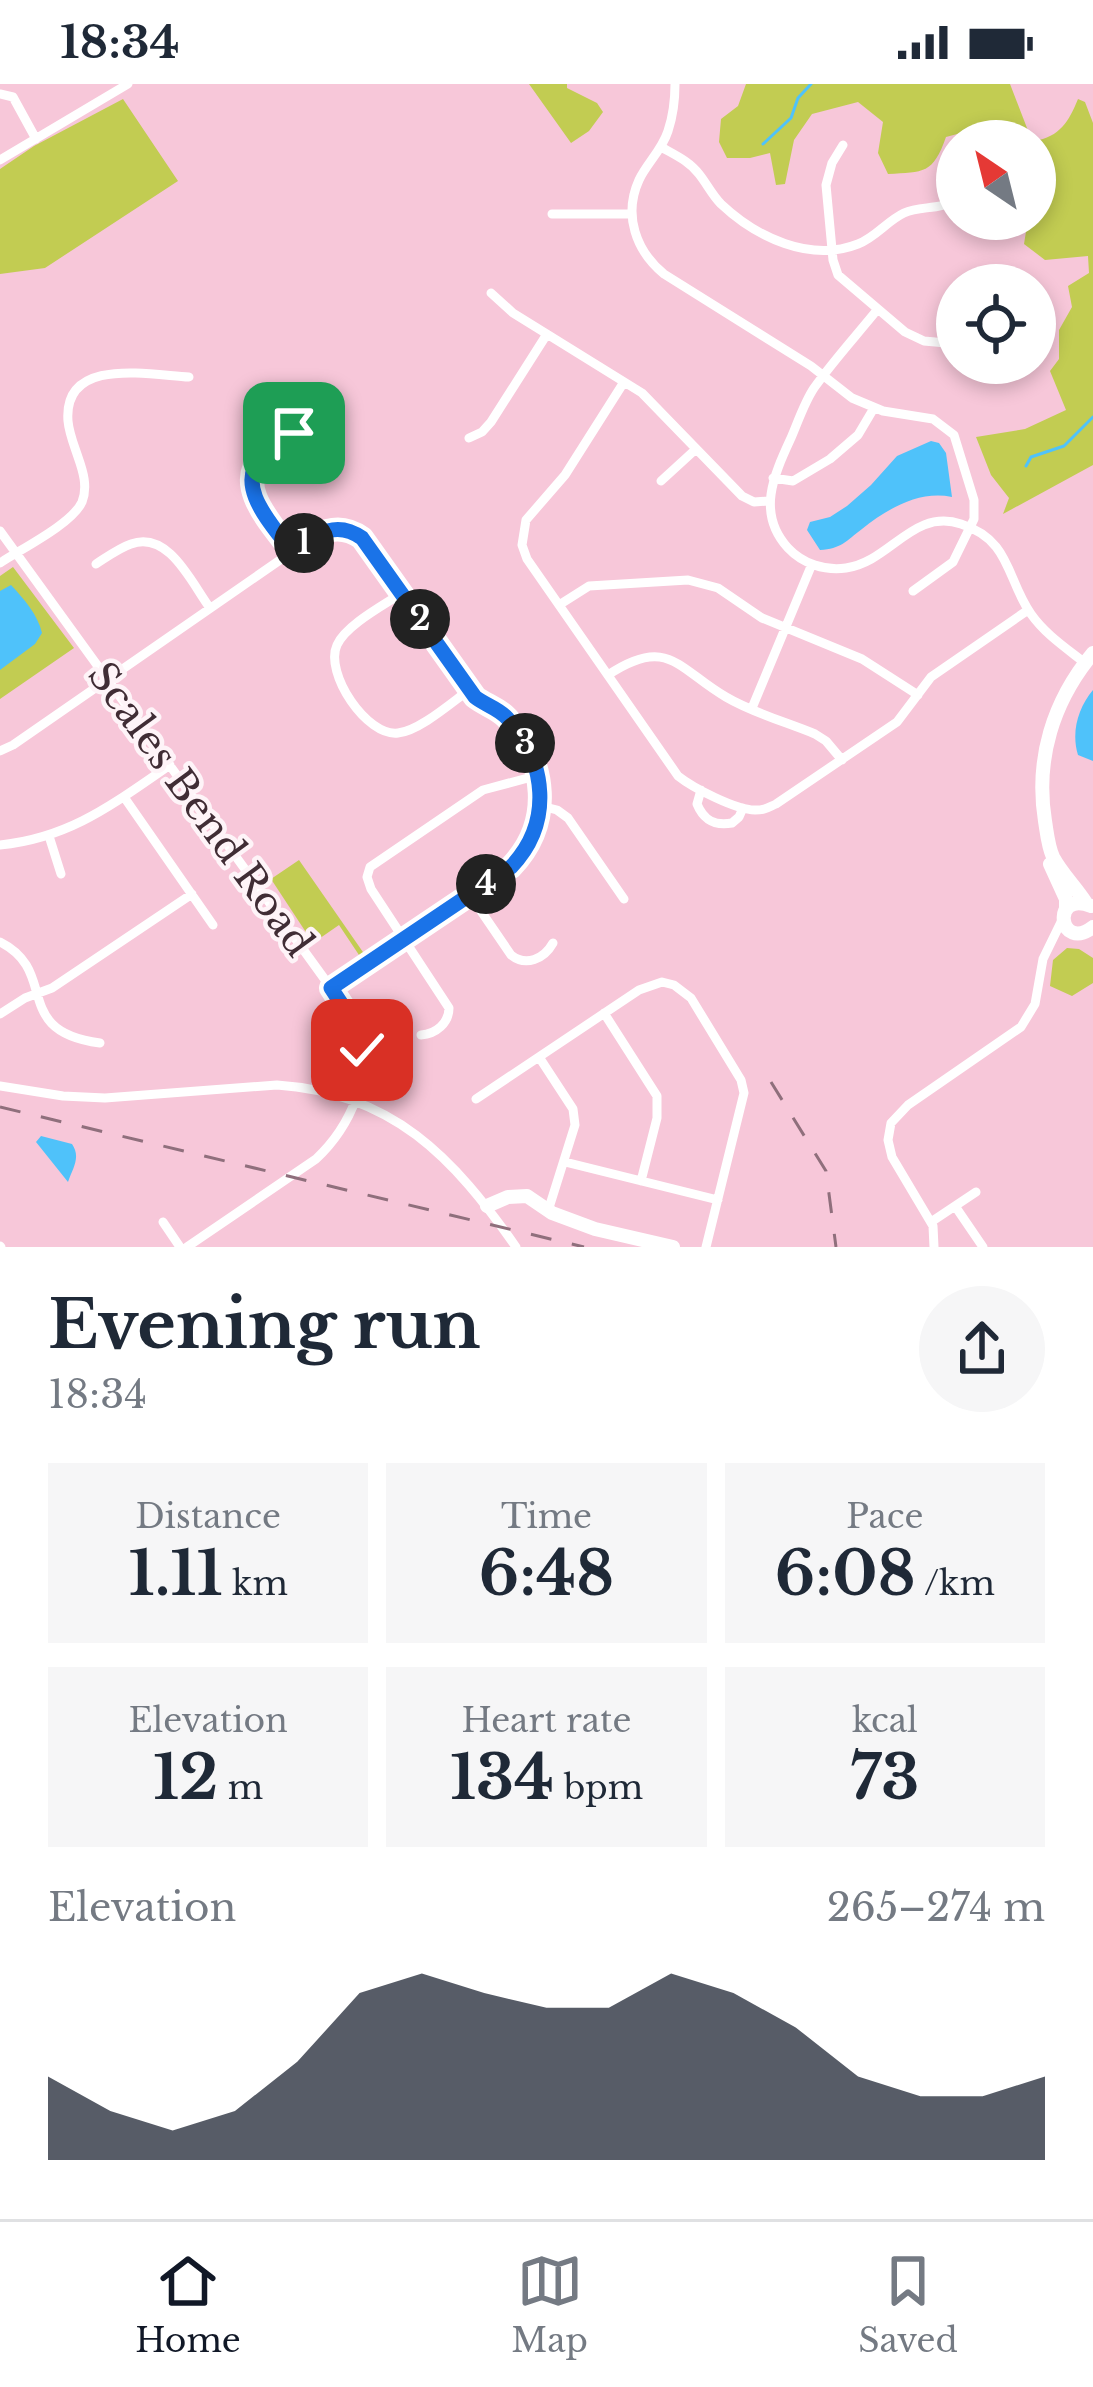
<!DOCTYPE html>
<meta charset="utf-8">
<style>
:root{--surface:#fff;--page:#f6f6f7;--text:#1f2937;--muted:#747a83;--line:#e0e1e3;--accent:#111827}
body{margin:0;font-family:"Libre Baskerville",serif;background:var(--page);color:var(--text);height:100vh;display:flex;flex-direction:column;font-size:45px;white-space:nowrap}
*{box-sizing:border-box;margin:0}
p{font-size:39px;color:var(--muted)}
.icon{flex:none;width:66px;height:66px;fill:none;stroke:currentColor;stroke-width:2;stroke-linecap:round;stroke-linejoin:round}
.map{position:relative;height:1163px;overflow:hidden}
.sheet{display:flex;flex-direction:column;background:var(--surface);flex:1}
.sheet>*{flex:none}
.needle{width:78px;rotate:325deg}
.tools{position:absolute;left:936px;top:36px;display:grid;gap:24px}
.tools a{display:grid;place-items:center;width:120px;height:120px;border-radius:50%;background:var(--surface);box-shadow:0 6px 18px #0003;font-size:60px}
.pin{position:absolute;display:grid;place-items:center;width:102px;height:102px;color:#fff;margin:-51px;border-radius:24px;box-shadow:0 6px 18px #0006}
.km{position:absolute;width:60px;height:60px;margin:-30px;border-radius:50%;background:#222;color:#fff;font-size:33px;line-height:60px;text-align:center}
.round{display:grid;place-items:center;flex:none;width:126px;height:126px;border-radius:63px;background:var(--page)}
.overview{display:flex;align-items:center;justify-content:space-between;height:204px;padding:0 48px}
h1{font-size:66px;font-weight:800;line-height:90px}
.figures{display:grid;grid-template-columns:repeat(3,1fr);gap:18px;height:204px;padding:12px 48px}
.figures div{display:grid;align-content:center;border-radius:0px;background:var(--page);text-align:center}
.figures b{font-size:60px;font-weight:800}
.figures small{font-size:33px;font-weight:400}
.figures p{font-size:33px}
.chart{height:336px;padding:24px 48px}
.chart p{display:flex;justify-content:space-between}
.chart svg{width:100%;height:216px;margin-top:12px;fill:var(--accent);opacity:.7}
.status{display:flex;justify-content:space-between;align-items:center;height:84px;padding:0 60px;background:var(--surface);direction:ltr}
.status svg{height:33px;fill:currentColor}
.menu{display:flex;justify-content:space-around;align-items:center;height:168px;border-top:3px solid var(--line);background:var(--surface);font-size:33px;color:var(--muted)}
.menu a{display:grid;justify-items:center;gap:6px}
.menu .current{color:var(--accent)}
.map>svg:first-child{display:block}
.green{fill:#c2cc52}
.water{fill:#4fc2fa}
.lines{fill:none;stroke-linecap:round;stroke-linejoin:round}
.stream{stroke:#4fc2fa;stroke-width:3}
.minor{stroke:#fff;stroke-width:9}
.major{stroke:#fff;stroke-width:14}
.rail{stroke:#8f6f7c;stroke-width:3;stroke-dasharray:21 21;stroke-linecap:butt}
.route-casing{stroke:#fff;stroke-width:24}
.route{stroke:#1a73e8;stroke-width:15}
.labels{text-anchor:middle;stroke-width:9;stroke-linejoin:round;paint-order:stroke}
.street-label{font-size:39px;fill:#402d35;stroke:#fef4f8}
</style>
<div class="status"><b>18:34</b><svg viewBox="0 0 49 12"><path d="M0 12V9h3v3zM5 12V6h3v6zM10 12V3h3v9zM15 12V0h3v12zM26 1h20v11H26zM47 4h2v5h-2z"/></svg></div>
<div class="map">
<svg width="1093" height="1163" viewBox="0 0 1093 1163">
<rect width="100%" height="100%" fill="#f7c7d9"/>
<path class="green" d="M529 0H567V4L597 19 603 28 589 47 571 59Z
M746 0H1010L1032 57H967L961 49 946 53C933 90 924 88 888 90L878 69 883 38 858 18 812 30 794 56 785 100 776 101 770 69 750 74H727L719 58 721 35 738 22Z
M123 15 178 97 45 184 0 190V85L34 62Z
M1078 15 1085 18 1093 39V381L1003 430 1009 414 991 391 976 353 1025 345 1066 326 1050 287 1059 275V246L1072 223 1068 202 1089 189 1088 172 1045 176 1024 160 1028 135H1035L1034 57C1060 53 1069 37 1078 15Z
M13 483 74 564 0 615V492Z
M299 776 365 871 361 874 339 841 313 859 271 795Z
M1067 864 1079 865 1093 874V899L1072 912 1050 902 1053 876Z"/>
<path class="water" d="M931 357 939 359 946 369 952 413C919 406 887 425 862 445 846 457 841 465 820 466L807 446 810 438 830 433 847 422 871 401 897 372Z
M11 501C24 515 38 531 42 549L35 560 0 586V507Z
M1093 606V677L1078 671C1071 648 1078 624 1093 606Z
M41 1052 72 1060C81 1073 73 1084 68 1098L36 1058Z"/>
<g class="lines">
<path class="stream" d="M763 60 791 34 798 14 811 0
M1026 382 1031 373 1064 362 1093 333"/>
<path class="minor" d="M675 0C675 16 673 32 668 47 662 66 647 79 639 96 623 131 636 167 664 190L811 282 852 314 883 327 933 335 954 351 974 416V435L953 478 913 507
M0 10 13 13 36 55
M843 61 832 79 826 101 833 176 838 191 905 248 924 257 957 260
M661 63C675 71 689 77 699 90 707 100 712 111 721 120 756 153 810 179 858 160 876 153 887 137 904 129 922 121 940 127 957 114
M0 76 128 0
M552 130H632
M491 209 513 229 642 309 742 412 754 418 768 417
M877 226C856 252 833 277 814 304 804 319 798 338 791 354 774 391 756 429 788 464 803 480 825 487 846 484 890 478 913 424 961 440 1011 456 1006 494 1031 530 1045 550 1066 564 1085 579
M624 298 565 391 526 436 522 461 527 475 678 692C693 704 736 726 755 726 765 726 767 724 776 720L897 638 931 593 1028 526
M469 354 482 348 491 338 547 250
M773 394 793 397 830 375 858 351 874 324
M661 397 696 365
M0 447 331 904C340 917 351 930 357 945 376 989 349 1044 316 1075L187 1163
M292 468C274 442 233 403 262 372 271 363 283 356 294 349
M0 479C21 465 72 440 82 418 88 403 83 387 78 373 74 361 69 349 68 337 63 272 150 291 189 293
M96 480C107 473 119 464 131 460 169 446 192 500 210 524
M402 509C384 521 346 541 337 561 324 589 367 653 398 649 419 647 451 619 469 606
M559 521 589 502 688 496 718 504 762 534 862 575 918 611
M608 591C668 551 678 585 726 613 753 629 786 638 815 650L826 657 842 676
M752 624 812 480
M0 667 13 661 319 449C340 440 356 446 370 463 403 511 435 561 470 607 480 620 496 622 507 634 547 678 553 739 511 783L331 904
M701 706 697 720C704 737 715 742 732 739L739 733 743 724
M124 713 213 841
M541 722 557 726 568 734 624 815
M49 752 61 790
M0 761C70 754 113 720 170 681
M470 811 511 871C526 883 544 875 553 859
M0 858C60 888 10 947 100 959
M604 929 657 1012V1034L641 1097
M0 930 25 914 52 904 192 810
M421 951C436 950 449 939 449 924L371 805 367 793 370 783 483 706 539 691
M539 973 573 1025 575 1041 548 1127
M0 1002 63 1012 105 1014 277 1001C393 1009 453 1073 516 1163
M476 1015 639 906 662 898 674 901 691 914 741 996 744 1009 706 1163
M565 1078 718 1116
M955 1122 983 1163
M163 1138 180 1163
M931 1138 976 1108
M0 1162 1 1163
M934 1163 933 1142 892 1073 888 1056 891 1039 908 1021 1021 943 1035 920 1043 875 1063 834"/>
<path class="major" d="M1050 780 1066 815V826
M1086 819C1076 803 1062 790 1053 773 1048 762 1047 749 1045 737 1035 675 1053 617 1093 569
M1091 822C1050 806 1059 869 1093 843
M487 1122 508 1113 527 1112 552 1129 595 1145 673 1163"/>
<path class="rail" d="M771 998 826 1087 836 1163
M0 1023 584 1163"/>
</g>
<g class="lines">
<defs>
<path id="route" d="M294 349C284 356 271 363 262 372 233 403 274 442 292 468 316 451 335 435 362 454L475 613C485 621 498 624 507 634 547 678 553 739 511 783L331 904 356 942 362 966"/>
</defs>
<use href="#route" class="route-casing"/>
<use href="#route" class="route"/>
</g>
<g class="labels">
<g class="street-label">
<text transform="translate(201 725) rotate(54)" y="14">Scales Bend Road</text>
</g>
</g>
</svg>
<div class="tools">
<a><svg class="needle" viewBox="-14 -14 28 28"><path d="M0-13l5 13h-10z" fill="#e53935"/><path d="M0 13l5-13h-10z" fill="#747a83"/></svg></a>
<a><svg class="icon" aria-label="locate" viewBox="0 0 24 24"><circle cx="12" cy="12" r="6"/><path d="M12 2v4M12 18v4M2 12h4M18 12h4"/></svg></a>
</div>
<div class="pin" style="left:294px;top:349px;background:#1e9e55"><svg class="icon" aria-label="arrive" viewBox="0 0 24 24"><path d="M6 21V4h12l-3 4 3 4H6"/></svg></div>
<div class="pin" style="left:362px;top:966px;background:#d93025"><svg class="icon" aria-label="check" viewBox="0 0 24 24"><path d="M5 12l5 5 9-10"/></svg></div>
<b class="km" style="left:304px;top:459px">1</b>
<b class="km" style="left:420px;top:535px">2</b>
<b class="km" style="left:525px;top:659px">3</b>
<b class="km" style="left:486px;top:800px">4</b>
</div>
<section class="sheet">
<div class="overview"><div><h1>Evening run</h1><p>18:34</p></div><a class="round"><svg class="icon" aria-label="share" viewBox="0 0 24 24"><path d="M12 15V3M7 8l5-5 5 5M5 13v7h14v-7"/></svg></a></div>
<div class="figures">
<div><p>Distance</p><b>1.11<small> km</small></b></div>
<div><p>Time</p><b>6:48</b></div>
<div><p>Pace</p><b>6:08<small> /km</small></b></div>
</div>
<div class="figures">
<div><p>Elevation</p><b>12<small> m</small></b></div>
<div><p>Heart rate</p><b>134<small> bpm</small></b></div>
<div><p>kcal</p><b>73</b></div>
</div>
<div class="chart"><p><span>Elevation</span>265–274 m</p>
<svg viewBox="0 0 160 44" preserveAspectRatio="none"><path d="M0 44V27L10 34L20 38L30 34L40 24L50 10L60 6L70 10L80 13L90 13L100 6L110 10L120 17L130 27L140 31L150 31L160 27V44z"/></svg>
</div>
</section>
<nav class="menu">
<a class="current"><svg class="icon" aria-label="home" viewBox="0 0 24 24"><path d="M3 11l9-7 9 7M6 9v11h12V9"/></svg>Home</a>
<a><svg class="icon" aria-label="map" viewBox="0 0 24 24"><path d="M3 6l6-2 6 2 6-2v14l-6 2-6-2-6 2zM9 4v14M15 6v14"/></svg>Map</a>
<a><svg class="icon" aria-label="saved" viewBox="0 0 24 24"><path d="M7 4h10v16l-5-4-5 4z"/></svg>Saved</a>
</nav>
